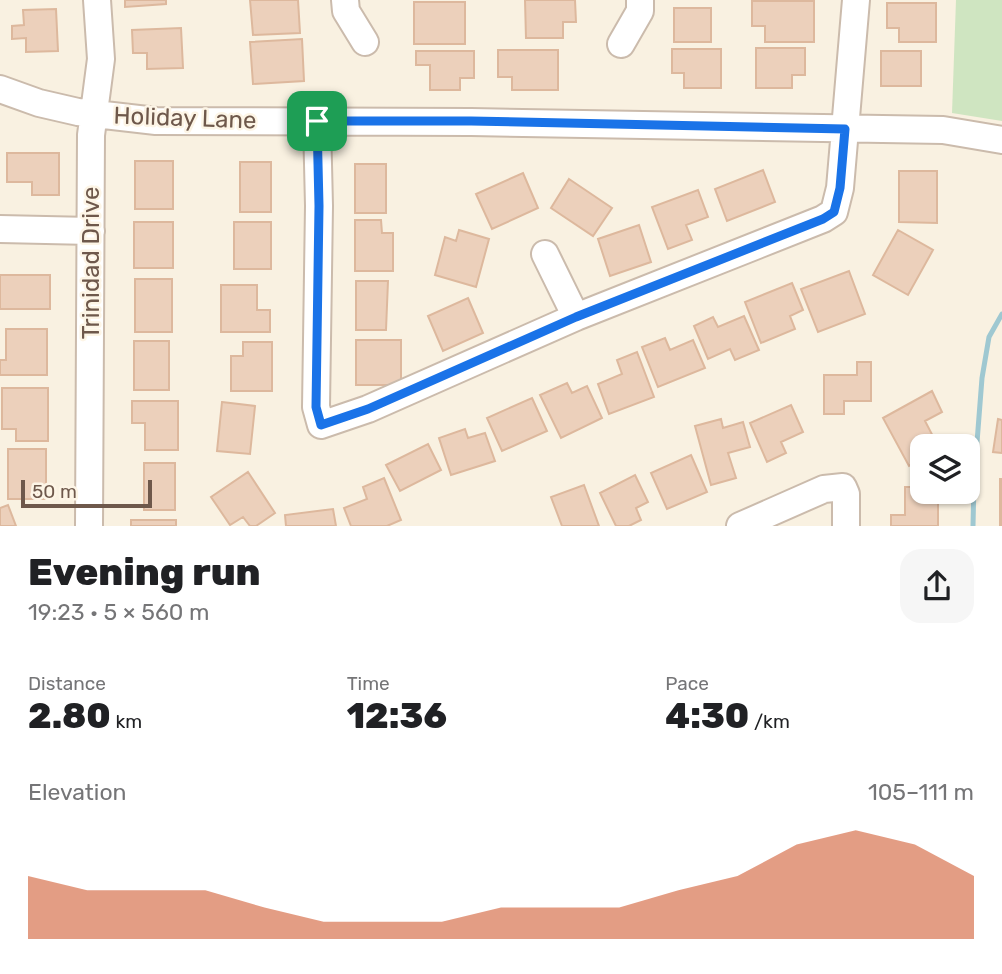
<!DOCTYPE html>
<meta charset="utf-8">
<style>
:root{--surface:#fff;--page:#f6f6f6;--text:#202124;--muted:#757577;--accent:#d87451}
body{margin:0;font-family:Rubik,sans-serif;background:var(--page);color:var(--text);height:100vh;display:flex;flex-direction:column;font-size:26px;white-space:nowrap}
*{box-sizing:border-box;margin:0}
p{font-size:23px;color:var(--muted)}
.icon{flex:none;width:38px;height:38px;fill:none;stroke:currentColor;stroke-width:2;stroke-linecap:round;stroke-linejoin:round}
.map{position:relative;height:526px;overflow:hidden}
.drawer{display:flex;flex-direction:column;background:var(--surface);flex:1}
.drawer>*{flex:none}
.fabs{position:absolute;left:910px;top:434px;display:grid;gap:14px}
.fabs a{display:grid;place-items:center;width:70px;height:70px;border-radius:14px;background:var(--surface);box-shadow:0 2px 5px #0004;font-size:35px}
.scale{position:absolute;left:21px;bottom:18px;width:131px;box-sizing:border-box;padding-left:7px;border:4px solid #6e584b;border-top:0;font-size:19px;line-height:24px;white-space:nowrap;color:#6e584b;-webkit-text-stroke:5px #fdf5e6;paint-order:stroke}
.pin{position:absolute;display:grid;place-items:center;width:60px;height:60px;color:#fff;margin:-30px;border-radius:14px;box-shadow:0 4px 10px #0006}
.round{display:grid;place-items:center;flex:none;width:74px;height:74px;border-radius:21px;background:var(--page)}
.summary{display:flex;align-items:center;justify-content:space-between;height:119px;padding:0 28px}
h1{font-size:38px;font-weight:800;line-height:52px}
.metrics{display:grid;grid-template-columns:repeat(3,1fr);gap:10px;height:119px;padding:7px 28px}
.metrics div{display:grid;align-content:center}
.metrics b{font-size:35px;font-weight:800}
.metrics small{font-size:19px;font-weight:400}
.metrics p{font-size:19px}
.chart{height:196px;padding:14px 28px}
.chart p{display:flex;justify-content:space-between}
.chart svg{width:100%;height:126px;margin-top:7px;fill:var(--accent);opacity:.7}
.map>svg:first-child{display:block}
.green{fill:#cfe5c1}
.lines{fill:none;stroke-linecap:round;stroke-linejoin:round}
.stream{stroke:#9fc8d1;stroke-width:5}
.building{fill:#ecd0bb;stroke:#ddb89d;stroke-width:2}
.minor-casing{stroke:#cbbbac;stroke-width:30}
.minor{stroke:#fff;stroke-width:26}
.route-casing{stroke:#fff;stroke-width:14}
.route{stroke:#1a73e8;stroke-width:9}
.labels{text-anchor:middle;stroke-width:5;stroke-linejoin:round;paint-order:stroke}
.street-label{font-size:24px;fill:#6e584b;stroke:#fdf5e6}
</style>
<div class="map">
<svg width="1002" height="526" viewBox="0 0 1002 526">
<rect width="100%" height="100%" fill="#f9f1e1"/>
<path class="green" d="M956 0H1002V121L952 113Z"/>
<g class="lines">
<path class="stream" d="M973 526 974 481 982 378 989 337 1002 314"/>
</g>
<path class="building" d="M125 0H166V4L125 7Z
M250 0H298L300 33 253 35Z
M525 0H575L576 22H563V38H526Z
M752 1H814V42H765V26H752Z
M414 2H465V44H414Z
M887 3H936V42H899V28H887Z
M674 8H711V42H674Z
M56 9 58 51 26 52V38L12 39V26L24 25 23 10Z
M181 28 183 68 147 69V53H133L132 30Z
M302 39 304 81 253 84 250 42Z
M756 48H805V75H792V88H756Z
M672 49H721V88H684V73H672Z
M498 50H558V90H512V77H498Z
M416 51H474V78H460V90H430V65H416Z
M881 51H921V86H881Z
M7 153H59V195H32V182H7Z
M135 161H173V209H135Z
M240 162H271V212H240Z
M355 164H386V213H355Z
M763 170 775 202 727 221 715 189Z
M899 171H937V223L899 222Z
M523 173 538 208 492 229 476 194Z
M569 179 612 208 593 236 551 208Z
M698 190 708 217 686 225 692 240 668 249 652 207Z
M355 220H381L382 233H393V271H355Z
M134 222H173V268H134Z
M234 222H271V269H234Z
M639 225 651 262 610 276 598 239Z
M459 230 489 239 476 287 435 275 445 237 456 241Z
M898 230 933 250 908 295 873 275Z
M849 271 865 314 818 332 801 289Z
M0 275H50V309H0Z
M135 279H172V332H135Z
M356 281H388L386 330H356Z
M792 283 803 310 790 316 795 329 761 343 745 302Z
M221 285H257V310H270V332H221Z
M468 298 483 333 443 351 428 316Z
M744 316 759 350 735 360 730 349 708 359 694 326 713 317 718 327Z
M6 329H47V375H0V360H6Z
M665 338 670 350 693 340 705 368 658 387 642 347Z
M356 340H401V385H356Z
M134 341H169V390H134Z
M243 342H272V391H231V356H243Z
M637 352 654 397 609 414 598 384 622 374 617 360Z
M857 362H871V401H844V414H824V375H857Z
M567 383 572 393 587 386 602 418 561 438 540 395Z
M2 388H48V441H16V429H2Z
M932 391 942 412 925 421 938 446H922V459L909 466 883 418Z
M532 398 547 431 502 451 487 418Z
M132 401H178V450H145V423H132Z
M222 402 255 406 250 454 217 451Z
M791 405 803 432 781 442 786 453 767 462 750 423Z
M721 419 723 428 743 422 750 447 728 453 736 478 711 485 695 426Z
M998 419 1002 420V453L993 452Z
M465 429 468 438 485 433 495 461 451 475 439 438Z
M428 444 441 470 400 491 386 465Z
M8 449H46V499H8Z
M691 455 707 492 667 509 651 473Z
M144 463H175V510H144Z
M248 472 275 513 256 526H250L243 517 230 525 211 497Z
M635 475 648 502 636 508 641 520 629 526H616L600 493Z
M384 478 401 520 387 526H351L344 508 367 499 363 487Z
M1000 479H1002V525H1000Z
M584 485 599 526H562L551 497Z
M905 487H922V492H938V526H891V515H905Z
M8 505 16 526H0V508Z
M333 509 336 526H286L285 515Z
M131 520H176V526H131Z"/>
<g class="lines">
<defs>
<path id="minor" d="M345 0 346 11 365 42
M621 44 640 11V0
M0 89 39 103 78 112 156 121 471 122 943 130 1002 140
M317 122 319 206 316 407 321 425 368 409 576 317 823 219 834 212 840 188 856 0
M0 229 91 231
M545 254 576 317
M89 526 91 135 101 59 97 0
M740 526 824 489 843 487 846 494V526"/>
</defs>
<use href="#minor" class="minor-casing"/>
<use href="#minor" class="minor"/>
</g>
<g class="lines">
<defs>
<path id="route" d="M317 121H471L845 129 840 188 834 212 823 219 576 317 368 409 321 425 316 407 319 206Z"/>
</defs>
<use href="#route" class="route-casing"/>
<use href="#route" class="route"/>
</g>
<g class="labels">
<g class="street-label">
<text transform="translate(185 118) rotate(2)" y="8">Holiday Lane</text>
<text transform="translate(91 263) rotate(-90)" y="8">Trinidad Drive</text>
</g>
</g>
</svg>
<div class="fabs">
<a><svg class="icon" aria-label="layers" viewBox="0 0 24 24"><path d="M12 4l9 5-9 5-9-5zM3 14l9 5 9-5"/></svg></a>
</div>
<div class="scale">50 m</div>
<div class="pin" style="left:317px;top:121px;background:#1e9e55"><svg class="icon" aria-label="arrive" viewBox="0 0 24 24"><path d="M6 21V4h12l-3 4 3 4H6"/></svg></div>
</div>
<section class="drawer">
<div class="summary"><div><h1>Evening run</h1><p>19:23 · 5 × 560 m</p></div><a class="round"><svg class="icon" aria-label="share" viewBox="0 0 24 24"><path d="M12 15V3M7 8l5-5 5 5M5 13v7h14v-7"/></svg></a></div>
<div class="metrics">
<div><p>Distance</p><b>2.80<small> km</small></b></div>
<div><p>Time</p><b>12:36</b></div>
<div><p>Pace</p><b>4:30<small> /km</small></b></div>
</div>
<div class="chart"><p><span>Elevation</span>105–111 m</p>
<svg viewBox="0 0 160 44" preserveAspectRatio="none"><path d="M0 44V22L10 27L20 27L30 27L40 33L50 38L60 38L70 38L80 33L90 33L100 33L110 27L120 22L130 11L140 6L150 11L160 22V44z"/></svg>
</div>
</section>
